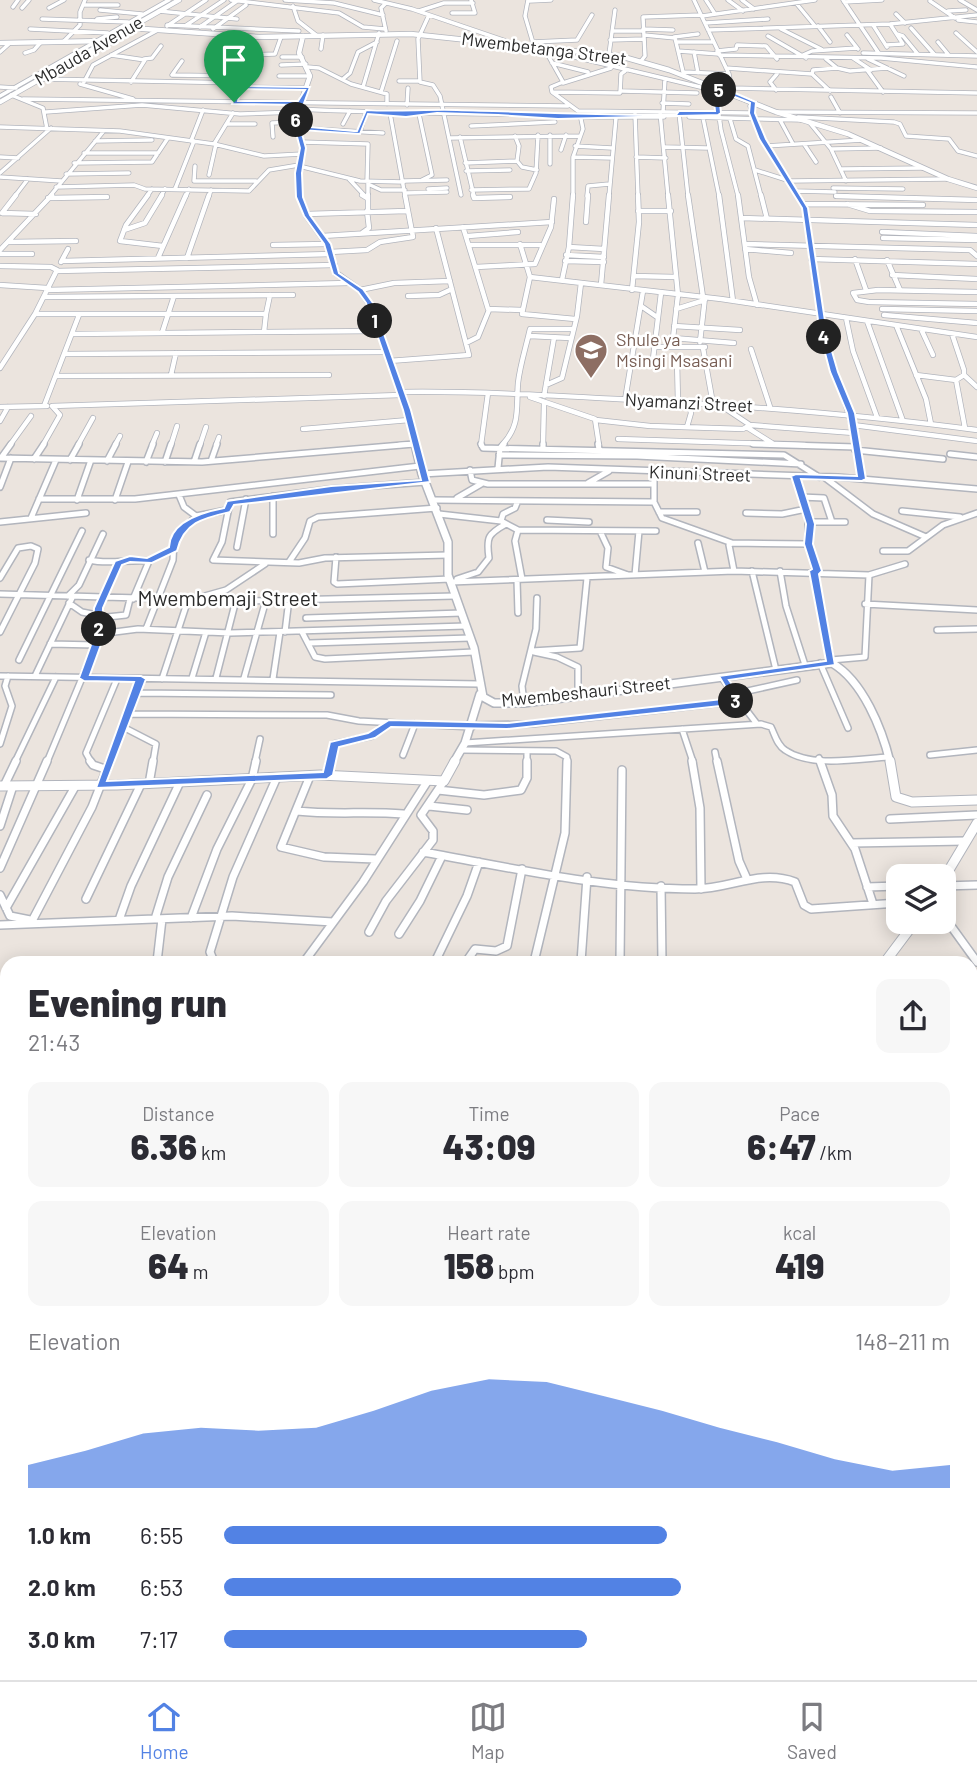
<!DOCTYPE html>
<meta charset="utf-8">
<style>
:root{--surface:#fff;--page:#f7f7f7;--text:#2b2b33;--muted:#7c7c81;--line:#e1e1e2;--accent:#5282e4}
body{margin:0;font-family:Barlow,sans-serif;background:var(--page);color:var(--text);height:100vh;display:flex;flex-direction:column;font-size:26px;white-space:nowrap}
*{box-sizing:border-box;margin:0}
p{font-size:23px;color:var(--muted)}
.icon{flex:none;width:38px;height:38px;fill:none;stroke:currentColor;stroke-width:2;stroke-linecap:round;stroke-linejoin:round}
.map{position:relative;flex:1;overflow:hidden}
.sheet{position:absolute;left:0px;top:956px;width:978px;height:724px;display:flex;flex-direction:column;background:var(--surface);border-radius:21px 21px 0 0;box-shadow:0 4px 18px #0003}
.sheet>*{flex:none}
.controls{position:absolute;left:886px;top:864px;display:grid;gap:14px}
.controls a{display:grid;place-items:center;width:70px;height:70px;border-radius:14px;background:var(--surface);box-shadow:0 4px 18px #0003;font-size:35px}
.pin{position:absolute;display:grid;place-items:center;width:60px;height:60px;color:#fff;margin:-72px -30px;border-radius:50% 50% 50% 0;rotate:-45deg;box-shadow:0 0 7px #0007}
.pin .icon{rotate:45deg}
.km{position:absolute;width:35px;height:35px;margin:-18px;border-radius:50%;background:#222;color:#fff;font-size:19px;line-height:35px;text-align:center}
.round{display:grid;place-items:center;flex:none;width:74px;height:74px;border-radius:14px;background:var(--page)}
.summary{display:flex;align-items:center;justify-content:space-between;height:119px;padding:0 28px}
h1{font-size:38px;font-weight:800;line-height:52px}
.figures{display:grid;grid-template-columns:repeat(3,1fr);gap:10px;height:119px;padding:7px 28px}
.figures div{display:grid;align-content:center;border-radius:14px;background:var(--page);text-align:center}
.figures b{font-size:35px;font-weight:800}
.figures small{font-size:19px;font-weight:400}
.figures p{font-size:19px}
.chart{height:196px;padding:14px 28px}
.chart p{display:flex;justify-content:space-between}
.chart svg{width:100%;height:126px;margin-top:7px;fill:var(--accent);opacity:.7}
ul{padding:0 28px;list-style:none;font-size:23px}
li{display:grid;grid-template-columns:112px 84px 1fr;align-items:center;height:52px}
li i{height:18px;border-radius:9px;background:var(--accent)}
.dock{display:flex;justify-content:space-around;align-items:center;height:98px;border-top:2px solid var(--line);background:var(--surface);font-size:19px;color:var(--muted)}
.dock a{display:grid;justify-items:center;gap:4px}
.dock .selected{color:var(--accent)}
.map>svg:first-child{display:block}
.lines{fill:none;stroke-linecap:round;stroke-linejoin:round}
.stream{stroke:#7ed4e0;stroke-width:2.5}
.minor-far4-casing{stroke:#b2b5bd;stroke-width:5}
.minor-far3-casing{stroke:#b2b5bd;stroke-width:6}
.minor-far2-casing{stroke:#b2b5bd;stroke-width:8}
.minor-far1-casing{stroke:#b2b5bd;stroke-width:10}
.minor-casing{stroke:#b2b5bd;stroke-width:11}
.tertiary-far4-casing{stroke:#b2b5bd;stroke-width:6}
.tertiary-far3-casing{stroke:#b2b5bd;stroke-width:7}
.tertiary-far2-casing{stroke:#b2b5bd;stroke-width:10}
.tertiary-far1-casing{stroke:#b2b5bd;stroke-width:11}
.tertiary-casing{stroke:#b2b5bd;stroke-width:13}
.minor-far4{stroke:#fff;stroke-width:3.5}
.minor-far3{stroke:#fff;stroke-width:4.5}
.minor-far2{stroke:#fff;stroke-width:5}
.minor-far1{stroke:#fff;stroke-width:7}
.minor{stroke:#fff;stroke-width:9}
.tertiary-far4{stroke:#fff;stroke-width:4.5}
.tertiary-far3{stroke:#fff;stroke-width:5}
.tertiary-far2{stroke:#fff;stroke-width:7}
.tertiary-far1{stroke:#fff;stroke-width:9}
.tertiary{stroke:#fff;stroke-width:10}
.route{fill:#5282e4;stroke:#fff;stroke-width:2;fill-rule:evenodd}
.labels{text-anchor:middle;stroke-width:5;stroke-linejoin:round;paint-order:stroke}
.far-street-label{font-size:18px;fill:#2b2b2b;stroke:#fff}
.far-education-label{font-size:18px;fill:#785e54;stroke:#fff;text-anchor:start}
.street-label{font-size:21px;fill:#2b2b2b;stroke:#fff}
</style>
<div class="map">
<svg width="977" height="1680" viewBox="0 0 977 1680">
<rect width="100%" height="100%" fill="#ebe4de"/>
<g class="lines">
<path class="stream" d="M297 1673 298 1680
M15 1680 18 1673"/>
<defs>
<path id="minor-far4" d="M231 0 339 13 363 27 385 29
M285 0 334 3 383 15
M374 0 412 9 512 43
M528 0 525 16 533 43
M694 0 729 74 731 86 727 90
M706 0 715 14
M728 0 743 11
M742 0 754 9
M843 0 878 52
M960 0 977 10
M529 1 551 0
M930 1 955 18
M844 2 882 0
M796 3 815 26
M385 4 381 8 386 31
M83 5H118
M293 6 298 21 316 35
M13 7 18 0
M22 8 29 0
M49 8 64 0
M100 10 142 14
M159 11 237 19
M419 11 444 3H473
M948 11 966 10
M452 13H475L471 0
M896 14 905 23
M429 15 418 39 420 82 433 85 440 96 461 195
M702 16 815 0
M42 19 128 22
M97 19 117 17
M958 20 977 22
M705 23 768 19
M167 25 299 31
M873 25 887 47
M167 26 206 0
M185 26 224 0
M818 26 830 42
M200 27 237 1
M911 28 934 54
M30 29 108 33
M213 29 246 5
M643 29 673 30
M781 29 821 49
M708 30 890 24 977 15
M612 31H643
M956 33 977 52
M897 34 903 36 917 53
M644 35 675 38 684 76
M847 35 858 49
M768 36 806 58
M674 37 698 34
M610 40 644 39
M64 41 80 25V12L85 0
M533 42 577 40 592 15
M676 42H713
M938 42 948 54
M886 45 903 44 890 24
M321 49 323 35
M545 50 563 82 551 87 552 92 578 111 752 113
M545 50 717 91
M678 51 719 54
M717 51 736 49 737 45 766 46 777 59
M0 52 10 43
M694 52 698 73
M25 53 34 50 41 42
M863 53 977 56
M609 54 615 10
M111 55 145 60 131 82
M248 55 275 54 281 37
M719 55 881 58 977 67
M803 55 812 51 857 48
M282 57H302
M853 58 871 70
M144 59 152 58 161 46
M826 59 837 68 813 70 812 74 830 91
M868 59 904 76
M641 61 645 56 643 17 701 15
M552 63 588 72
M281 65 306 64
M308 67 319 68 351 84 387 94V104
M726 68 812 74
M837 68 850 71 887 68
M867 70 883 92
M684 72 729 74
M172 75 242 76
M172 75 182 61
M279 76H310
M40 79 240 83
M47 79 135 29
M343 79 350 73 358 52 377 42
M399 81H420
M84 82 93 65 156 31
M563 83 611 68
M80 84 133 99
M0 87 16 88
M239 87 308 88
M363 87 379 33
M731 88 977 93
M721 89 716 94 721 130 738 196
M776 90 770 82 777 74
M622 91 697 93
M381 92 397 41
M552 92 620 93 621 74 625 71
M11 95 43 108 47 129
M0 96 169 0
M831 97 840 113
M23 99 568 106
M234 102 253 37
M662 103 689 104
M753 103 750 106 763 139 798 196
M407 105 408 88
M298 109C393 114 486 113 581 116
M46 112 142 105 240 114 297 112
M660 112 668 196
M663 112 665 79
M777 112 977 113
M390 113 405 196
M679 113 688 196
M419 114 432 175 422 180
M635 114 638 196
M581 117H664
M689 117 801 120
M798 117 894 122 900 124 906 136 949 139 958 151 977 156
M703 118 719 196
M730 119 736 139 748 146 761 196
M780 120 793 144
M809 122 831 149 846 181
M227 124H255
M343 124 350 111
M471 126 555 122
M0 127 120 131 214 144 264 156 302 154
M298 128 383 133
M360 132 366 112
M550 135V164
M273 137 272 123 296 122
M460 137 474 196
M450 138 580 136
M95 141 152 140
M191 141 203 110
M301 142 368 144 367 182
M214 144 233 113
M804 144 816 162
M575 146 612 148
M766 146 862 140
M665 147 707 148
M831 149 881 148
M561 150 566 135
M84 153H158
M0 157 18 158
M573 157 612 158
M636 157 666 158
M517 161 522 167 537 170
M74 163 152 162 168 138
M465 163 517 161 519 146 515 136
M195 166 194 181H256
M299 166 360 181 404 182
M841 169 923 168
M755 170 790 181 948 179
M466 171 510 170
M0 173 51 128
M66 174 129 173
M209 175 216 144
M0 177 61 181
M349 179 365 196
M404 181 447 180
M368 184 381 190H405
M368 184V196
M56 187 134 185 145 189 249 191 269 170 299 165
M833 188 903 189
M175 189 194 141
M428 189 447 188
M471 190 529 189 536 173 538 135
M796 191 835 192
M405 193 447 192
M15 196 28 179
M50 196 103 132
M147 196 152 189
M161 196 165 189
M186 196 189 189
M209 196 211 190
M573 196V157L583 129 580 114
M587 196 588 186 609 184
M609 196 616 118
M836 196H848"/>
<path id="minor-far3" d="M148 195 126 225 120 241 163 246
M362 195 367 198
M368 195V211
M473 195 474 198 510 197
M668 195 678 295 673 338 734 343
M688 195 703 297
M719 195 733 301
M738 195 749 277 757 305
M761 195 767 219
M797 195 805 208C811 250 815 295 825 337 833 374 850 407 856 445
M836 196 977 200
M48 198 107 197
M803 204 923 205
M847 204 870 211 977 212
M638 211H671
M2 213 16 195
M2 213 36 214
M307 214 407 211
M742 218 977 225
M586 222 588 195
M463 227 488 309 522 310
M124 230 145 223 162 195
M882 232 977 236
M362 233 369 228 367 211
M322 236 552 222
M468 236 518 232
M883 238 977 240
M8 242 76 241
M520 244 530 277 522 314 575 319
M745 244 970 250 977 256
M273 245 327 244
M470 245H540
M569 247 604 249
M745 249 791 253
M0 250 52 195
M330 252 367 250 380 242 413 237 405 195
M0 254H32
M566 255 604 257
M158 258 186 195
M187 258 209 195
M811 259 977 264
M855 259 866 290
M887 260 900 290
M62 261 332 254
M565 261 604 262
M61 262 68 249
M0 266 51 267 57 270 35 314 0 368
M476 267 535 264 551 227 554 199
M56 271 335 265
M892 275 977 279
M634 276 676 277
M530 277 721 299 977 337
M562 280 569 247 573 195
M0 285 47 288
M601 285 609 195
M46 290 349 283
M360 290 394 283 450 281
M632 290 639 222 638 195
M977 292 878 290 853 293 857 300 869 302 977 304
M408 296 439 295 452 289
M44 297 293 295
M641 306 657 317
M676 309 705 300
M882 309 977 311
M35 314H266L264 332 72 334
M266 314 270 295
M884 315 977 323
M846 318 853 351 877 417
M867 321 903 421
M896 325 926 399 931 424
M674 326 740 330
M921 329 933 355
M264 332 377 331
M162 333 174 296
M952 334 964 370V375L956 380 965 428
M530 336 570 338
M700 342 705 297
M466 343 478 337 489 310
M654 347H705
M703 348 713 404
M751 349 770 407
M64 354 385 352
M653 359 661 293
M677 360 678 402
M389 361 469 355 436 228
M171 375 176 353
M916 375 956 380
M964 375 977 387
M56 376 329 375
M546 385 562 378 577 316 581 283
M400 392C473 391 545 395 617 399 738 405 857 414 977 430
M544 396 554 338
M530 397 595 419 599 445
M625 400 643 291
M720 405 750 425 854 433
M44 406 79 315
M0 407 47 406
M596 420 650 426 743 429 750 425
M0 421 8 407
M853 425 977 441
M687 427 691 413 689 403
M748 428 772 443
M303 429 409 420
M618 439 805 445
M10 445 31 416
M43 445 60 415 52 406 401 395
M78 445 93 418
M115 445 120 436
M152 445 157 433
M171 445 177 426
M200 445 206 427
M216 445 219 437
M399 445 414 444
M481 445 488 393
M502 445C521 425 516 408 518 383 520 365 526 347 530 329H573
M543 445 544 403"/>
<path id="minor-far2" d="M481 444 483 448 784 455 819 477
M598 444 599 449
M753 444 856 447
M856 444 862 479
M543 448V444
M855 450 943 459
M950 454 977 457
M499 455 637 456 801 464
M0 458 202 462 414 444
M1 458 11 444
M34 459 44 444
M70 460 79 444
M107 461 116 444
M211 461 217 444
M146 462 153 444
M165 462 171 444
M194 462 200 444
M498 468 500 448 504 444
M470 470 472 480 488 484H653
M654 472V502L662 518 732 543
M422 474 548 467 838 477 977 489
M795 476 808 516V544L818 571
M824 477 873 514 926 537
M426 482 330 489 230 502 222 542 213 560 299 563 325 558 448 555
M588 483 609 471
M0 487 11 458
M179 495 184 507 196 516
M273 496V534
M801 497 824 498 832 522
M457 498 481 484
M39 499H135L420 466
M77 500 91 460
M115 500 128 462
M434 500 654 502
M902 511 960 517
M659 512H697
M746 513 782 514 806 509
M439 514 501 521 518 530
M31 518 56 460
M547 520 589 522
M501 521 503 514 515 508 517 503
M0 522 86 513
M809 522H845
M600 531 608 548 606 567 628 575
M698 543 705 572
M237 547 246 499
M883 551H908L943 525 977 513
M336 557 334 582 337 584 450 579
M89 560C109 565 128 559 149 561
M289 562 305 538 310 521 318 517 437 508
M734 571 729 545 732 543 808 544
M752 571 776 670
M780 571 786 606 805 665
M814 571 831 661
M635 575 639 531
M869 575 905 564
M0 578 18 548 31 546 38 549 35 563 0 632
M457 579 478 572 489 558C486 537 488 534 506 524
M522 579 515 541 518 530 656 531
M517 580 518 613
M451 582 734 571 869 575 865 657 831 660
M0 594 243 601 455 596
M68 596 79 585 103 534
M133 599 149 561 173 549
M194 599 226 590 265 564
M69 603 82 612 97 615
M865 604 977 610
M98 618 126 615 130 599
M306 618 462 613
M146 629 173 560 174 540 196 516 227 510
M937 630 977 629
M285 632 289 599
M302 632 315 657 325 659 474 652
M99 634 138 629 230 633 466 626
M309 643 470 638
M50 644 96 645
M532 651 580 648 587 578
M534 652 557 657 578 667V695
M19 660 82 531
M820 663 848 728
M0 676 479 684
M35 676 73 596
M192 678 206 632
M216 678 236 600
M244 678 266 600
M722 678 757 724
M162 679 188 600
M273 679 280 632
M137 693 331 695
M734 694 797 680
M524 703 522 686 536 629 537 598
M129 714 327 715 359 721 472 727
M473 725 532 724 739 701
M123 727 156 744 153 762
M682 729 693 762
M465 743 761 724 771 727C775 735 777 745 785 750 811 768 858 759 888 757
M0 744 12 706 5 686 8 676
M462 750 556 751 567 757V762
M527 751V762
M715 752 717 762
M403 755 415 724
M930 755 977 750
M819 758 821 762
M15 762 56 677
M47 762 97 642 99 609 118 563
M91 762 86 753 117 679
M109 762 141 679
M255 762 260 739
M330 762 334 744 372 736 389 723"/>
<path id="minor-far1" d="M90 761 93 765 105 769
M692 761 700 808 701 889
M717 761 739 861 747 879
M820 761 832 795 833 816 855 849 873 904
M327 775 330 761
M310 776 281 847 324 857 375 859
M149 784 153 761
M4 786 16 761
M438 790 484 795 521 790 527 778V761
M429 806 467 810
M297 811C333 815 367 811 403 814
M890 819 977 815
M0 826 13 786
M852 843 966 841
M423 852C512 868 604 889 695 889 730 889 760 869 795 882L804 905 811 909 898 903
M0 868 47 761
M661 886 662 962
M943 886 977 885
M867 887 898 886
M0 895 10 916 30 920
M86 899 141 784
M6 908 76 785
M943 915 977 962
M191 918 217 849 252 779 256 761
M155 919 168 877 207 795
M119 920 131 886 180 782
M31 923 92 807 110 761
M0 925 232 916 333 922
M369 932 386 901 433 840V831L421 815 444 781
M399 934 420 901 442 856
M157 962 162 919
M214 962 210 952 233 877 277 777
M304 962 363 882 427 782
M435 962 467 896 479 862
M466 962 475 949 496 951 507 946 522 869
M534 962 565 833 567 761
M581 962 587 877
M620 962 622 770
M971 1019H977
M971 1045 977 1044
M971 1087H977"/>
<path id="minor" d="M0 1458 7 1459
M971 1473 977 1474
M0 1479 7 1464
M0 1664 7 1652
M589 1673V1680
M223 1680 226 1673"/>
<path id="tertiary-far4" d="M130 28 259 37 411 34 620 56 669 70 776 112 848 134 948 179 977 188
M0 43 105 41
M0 102 179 0
M299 196 298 173 303 148 296 117 310 76 299 53 303 36"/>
<path id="tertiary-far3" d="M299 195 307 216 327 244 336 273 360 290 369 303 407 410 415 445"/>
<path id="tertiary-far2" d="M415 444 422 474 448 542V575L474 648 483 697 494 703H524L832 663C863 681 882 729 890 762
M454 762 465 743 480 694"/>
<path id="tertiary-far1" d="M890 761 896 797 912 802 977 800
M0 786 117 785 320 775 444 781 455 761
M943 880 977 823
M885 962 915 922"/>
<path id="tertiary" d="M911 1673 912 1680"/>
</defs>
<use href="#minor-far4" class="minor-far4-casing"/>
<use href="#minor-far3" class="minor-far3-casing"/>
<use href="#minor-far2" class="minor-far2-casing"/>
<use href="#minor-far1" class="minor-far1-casing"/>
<use href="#minor" class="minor-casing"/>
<use href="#tertiary-far4" class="tertiary-far4-casing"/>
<use href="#tertiary-far3" class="tertiary-far3-casing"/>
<use href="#tertiary-far2" class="tertiary-far2-casing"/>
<use href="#tertiary-far1" class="tertiary-far1-casing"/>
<use href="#tertiary" class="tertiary-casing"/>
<use href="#minor-far4" class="minor-far4"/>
<use href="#minor-far3" class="minor-far3"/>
<use href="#minor-far2" class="minor-far2"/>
<use href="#minor-far1" class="minor-far1"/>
<use href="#minor" class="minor"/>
<use href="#tertiary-far4" class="tertiary-far4"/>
<use href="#tertiary-far3" class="tertiary-far3"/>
<use href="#tertiary-far2" class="tertiary-far2"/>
<use href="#tertiary-far1" class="tertiary-far1"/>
<use href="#tertiary" class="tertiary"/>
</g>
<path class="route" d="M239 86 310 87 299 117 300 126 354 131H357L366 110C397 112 426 109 457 110 530 112 602 115 676 115L679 111H715L713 94 721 87 756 102 755 113 766 139 808 208 827 334 838 372 855 413 866 479 862 481 801 479 815 524 813 544 822 571 819 574 835 665 729 680 744 701 739 704 507 729 391 727 375 738 339 747 333 775 327 779 96 788 134 682 84 681 79 678 92 642 94 608 115 561 130 556 147 558 169 547C170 521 203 512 224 508L227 501 331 486 421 480 403 410 366 303 358 292 333 274 324 244 304 216 296 197 295 173 300 148 293 122 296 105 232 104ZM241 89 305 90 298 101H238ZM722 92 750 103 749 113 759 139 802 208 820 334 830 372 847 413 857 476 796 474 791 476 806 524 804 544 812 569 809 571 826 661 719 676 732 698 507 723 389 720 368 733 330 742 323 772 107 781 146 679 141 676 90 675 102 642 103 608 122 565 130 562 152 563 177 551C184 522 204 518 230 512L234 505 430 482 411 410 373 303 363 289 339 273 331 244 310 215 303 197 302 173 306 148 301 130 360 134 368 114 406 117 437 113 498 115 558 119 718 115 721 113 719 94Z"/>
<defs>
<symbol id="school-pin" viewBox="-11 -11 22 30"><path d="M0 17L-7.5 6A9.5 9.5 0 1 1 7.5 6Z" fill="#8d6e63" stroke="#fff"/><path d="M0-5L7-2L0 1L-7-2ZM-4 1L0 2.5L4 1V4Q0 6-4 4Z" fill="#fff"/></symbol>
</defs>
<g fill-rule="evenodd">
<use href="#school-pin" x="572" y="331" width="38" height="52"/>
</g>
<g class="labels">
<g class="far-street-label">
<text transform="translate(544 49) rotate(7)" y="6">Mwembetanga Street</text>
<text transform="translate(89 51) rotate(-30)" y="6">Mbauda Avenue</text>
<text transform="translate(689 403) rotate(3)" y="6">Nyamanzi Street</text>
<text transform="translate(700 474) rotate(2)" y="6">Kinuni Street</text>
<text transform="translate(586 692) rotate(-6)" y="6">Mwembeshauri Street</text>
</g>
<g class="far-education-label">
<text x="616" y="346">Shule ya<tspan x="616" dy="21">Msingi Msasani</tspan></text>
</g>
<g class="street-label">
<text x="228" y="606">Mwembemaji Street</text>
</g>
</g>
</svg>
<div class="controls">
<a><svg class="icon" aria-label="layers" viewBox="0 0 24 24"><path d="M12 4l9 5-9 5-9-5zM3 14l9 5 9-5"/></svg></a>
</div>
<div class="pin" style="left:234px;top:102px;background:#1e9e55"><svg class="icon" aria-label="arrive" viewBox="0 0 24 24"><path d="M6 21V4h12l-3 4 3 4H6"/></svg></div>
<b class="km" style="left:375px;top:321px">1</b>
<b class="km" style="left:99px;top:629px">2</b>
<b class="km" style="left:736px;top:701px">3</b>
<b class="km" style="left:824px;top:337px">4</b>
<b class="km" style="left:719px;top:90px">5</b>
<b class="km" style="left:296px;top:120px">6</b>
<section class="sheet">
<div class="summary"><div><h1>Evening run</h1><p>21:43</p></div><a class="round"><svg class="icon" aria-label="share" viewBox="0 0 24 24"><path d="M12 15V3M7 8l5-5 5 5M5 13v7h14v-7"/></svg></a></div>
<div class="figures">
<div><p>Distance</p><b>6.36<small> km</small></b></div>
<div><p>Time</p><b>43:09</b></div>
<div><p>Pace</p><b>6:47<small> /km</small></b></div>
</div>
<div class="figures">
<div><p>Elevation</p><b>64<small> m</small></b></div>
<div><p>Heart rate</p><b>158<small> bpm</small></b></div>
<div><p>kcal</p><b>419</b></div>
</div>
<div class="chart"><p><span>Elevation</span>148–211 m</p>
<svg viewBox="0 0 160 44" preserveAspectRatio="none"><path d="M0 44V36L10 31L20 25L30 23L40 24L50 23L60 17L70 10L80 6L90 7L100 12L110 17L120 23L130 28L140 34L150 38L160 36V44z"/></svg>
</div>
<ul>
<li><b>1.0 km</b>6:55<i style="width:61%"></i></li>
<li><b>2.0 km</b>6:53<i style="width:63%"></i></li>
<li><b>3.0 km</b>7:17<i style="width:50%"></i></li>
</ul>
</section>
</div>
<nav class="dock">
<a class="selected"><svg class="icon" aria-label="home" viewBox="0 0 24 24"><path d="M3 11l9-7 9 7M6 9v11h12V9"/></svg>Home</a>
<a><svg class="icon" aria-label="map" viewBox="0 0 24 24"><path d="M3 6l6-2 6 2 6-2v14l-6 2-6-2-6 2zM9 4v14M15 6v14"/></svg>Map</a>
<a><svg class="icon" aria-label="saved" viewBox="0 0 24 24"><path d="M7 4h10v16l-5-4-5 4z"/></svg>Saved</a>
</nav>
